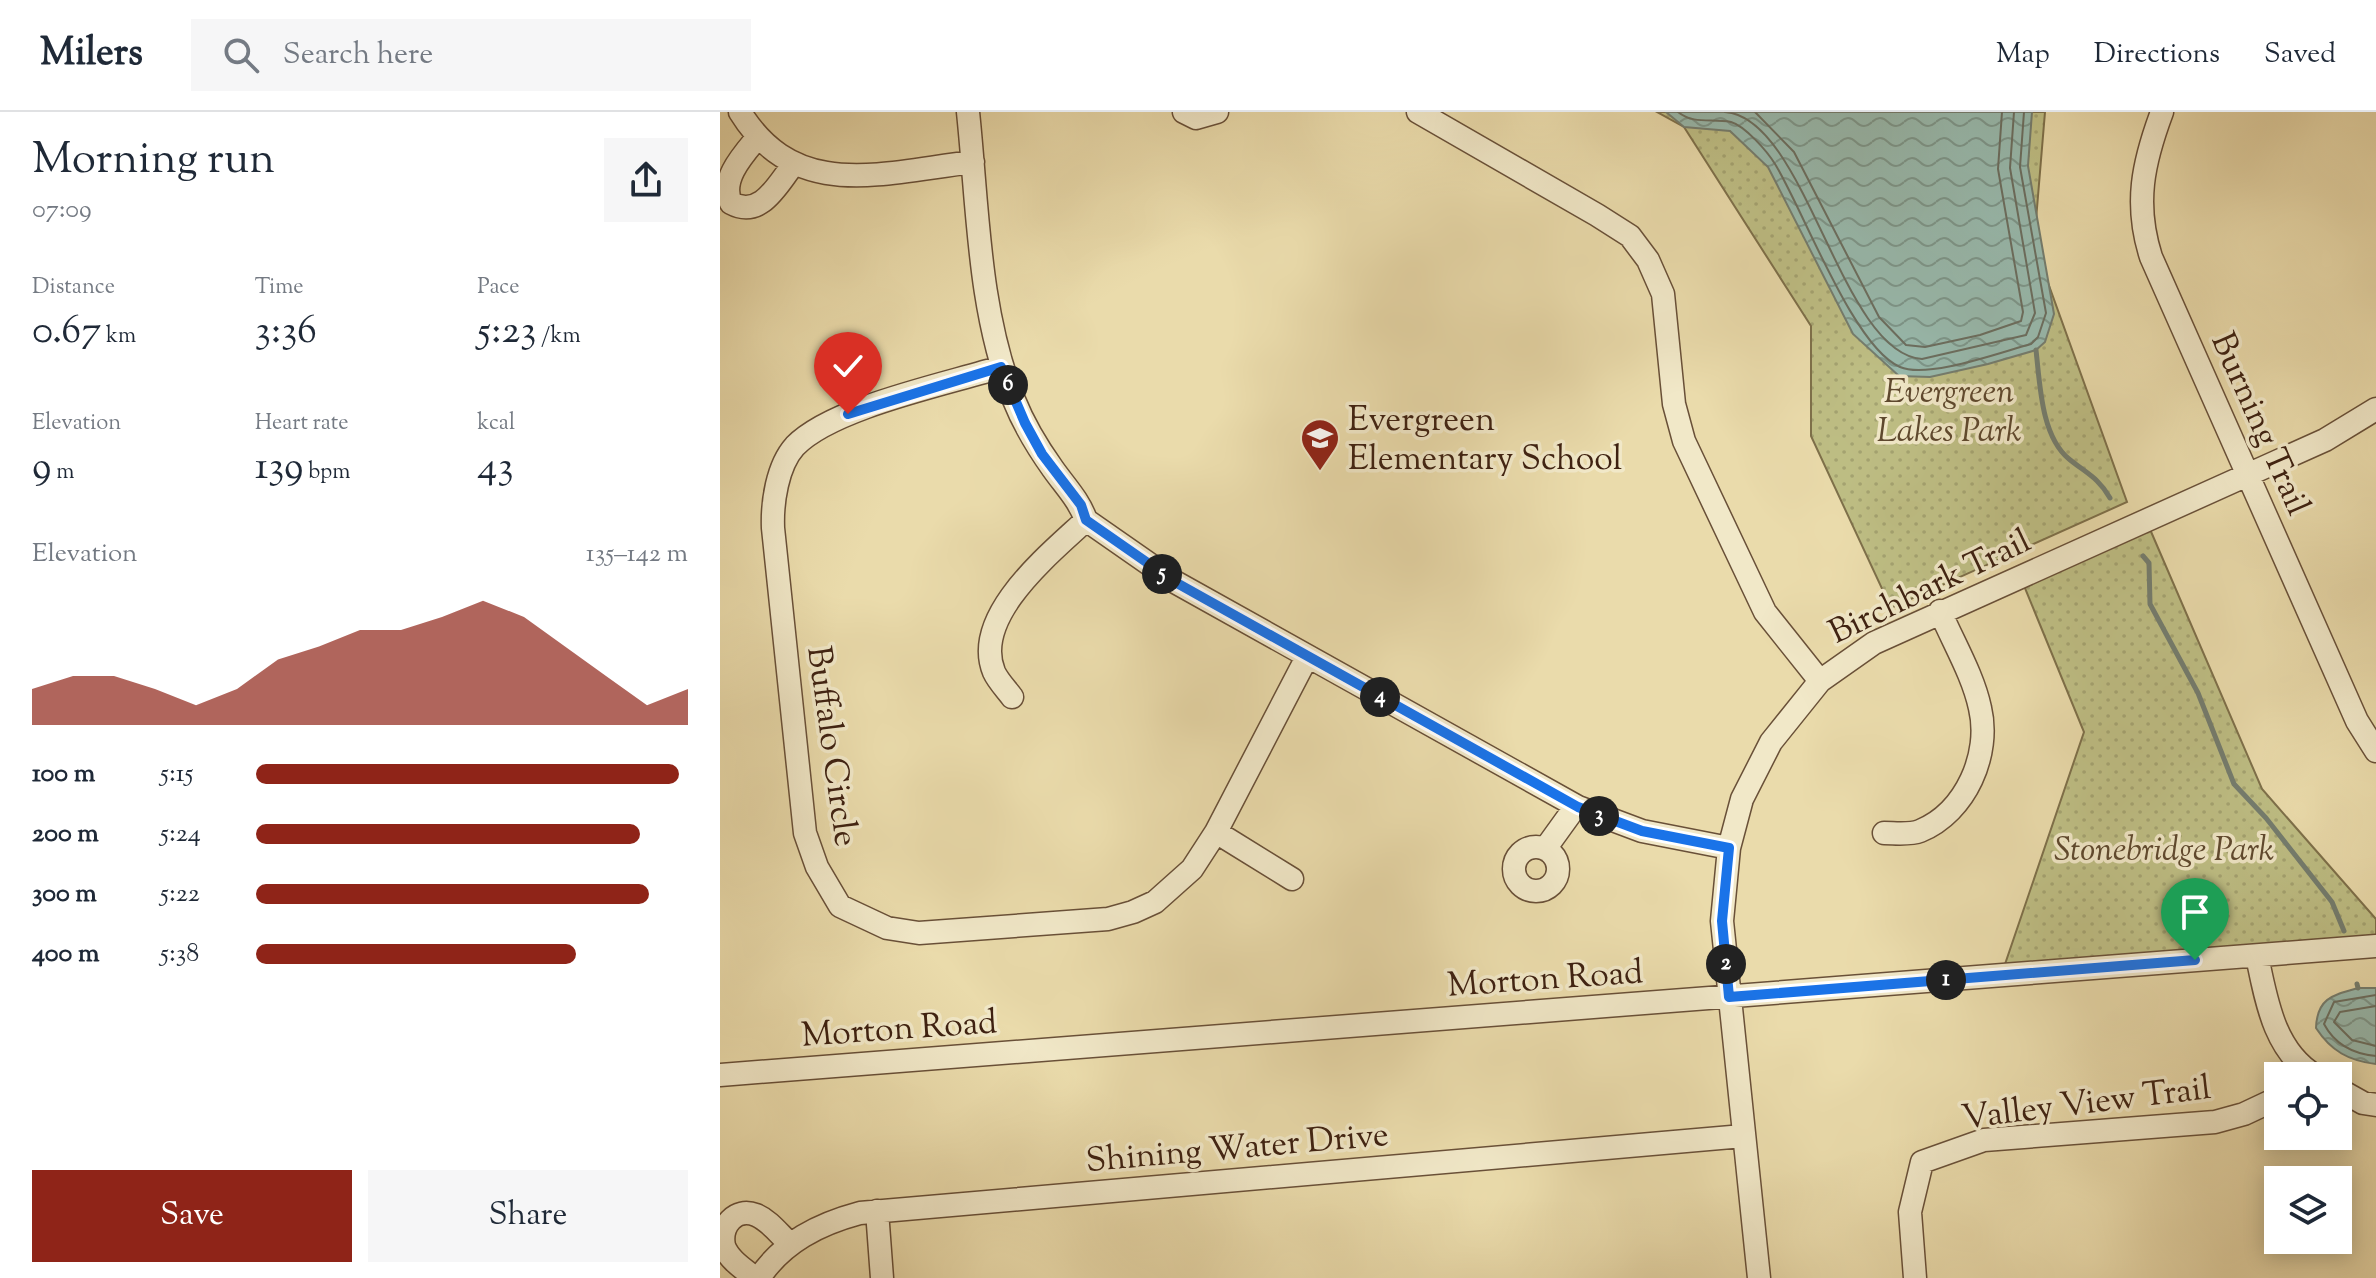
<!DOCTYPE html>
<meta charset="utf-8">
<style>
:root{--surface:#fff;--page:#f6f6f7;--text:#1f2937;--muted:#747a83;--line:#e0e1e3;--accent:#8f2418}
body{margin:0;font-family:"Sorts Mill Goudy",serif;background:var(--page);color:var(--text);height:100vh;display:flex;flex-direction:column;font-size:30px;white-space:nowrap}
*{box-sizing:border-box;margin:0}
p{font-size:26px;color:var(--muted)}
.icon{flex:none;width:44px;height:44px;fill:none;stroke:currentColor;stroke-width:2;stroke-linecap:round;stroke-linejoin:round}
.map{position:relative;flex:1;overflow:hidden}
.side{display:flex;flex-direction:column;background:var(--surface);width:720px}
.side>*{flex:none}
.controls{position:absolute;left:1544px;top:950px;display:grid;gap:16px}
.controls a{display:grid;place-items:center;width:88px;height:88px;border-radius:0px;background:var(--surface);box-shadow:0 4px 20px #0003;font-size:40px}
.pin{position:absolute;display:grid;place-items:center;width:68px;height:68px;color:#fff;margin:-82px -34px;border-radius:50% 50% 50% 0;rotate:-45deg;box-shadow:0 0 8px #0007}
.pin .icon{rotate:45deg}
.km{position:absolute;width:40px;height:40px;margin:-20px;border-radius:50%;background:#222;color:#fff;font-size:22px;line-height:40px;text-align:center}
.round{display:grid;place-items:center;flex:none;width:84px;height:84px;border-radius:0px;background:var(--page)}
.summary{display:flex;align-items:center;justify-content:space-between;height:136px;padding:0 32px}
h1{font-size:44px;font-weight:600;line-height:60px}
.stats{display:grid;grid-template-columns:repeat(3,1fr);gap:12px;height:136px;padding:8px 32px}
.stats div{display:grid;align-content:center}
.stats b{font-size:40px;font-weight:600}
.stats small{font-size:22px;font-weight:400}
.stats p{font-size:22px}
.chart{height:224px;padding:16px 32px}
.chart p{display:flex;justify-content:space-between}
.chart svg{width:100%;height:144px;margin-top:8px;fill:var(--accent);opacity:.7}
.action{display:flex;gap:16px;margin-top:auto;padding:16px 32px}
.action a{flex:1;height:92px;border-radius:0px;background:var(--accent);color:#fff;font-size:32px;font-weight:600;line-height:92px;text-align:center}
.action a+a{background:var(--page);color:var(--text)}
ul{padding:0 32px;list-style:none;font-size:26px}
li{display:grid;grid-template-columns:128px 96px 1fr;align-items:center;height:60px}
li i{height:20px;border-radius:10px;background:var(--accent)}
header{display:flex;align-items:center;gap:48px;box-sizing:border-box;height:112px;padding:0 40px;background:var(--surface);border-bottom:2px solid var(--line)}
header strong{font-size:38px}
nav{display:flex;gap:44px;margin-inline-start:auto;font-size:28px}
.search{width:560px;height:72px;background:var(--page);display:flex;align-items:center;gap:20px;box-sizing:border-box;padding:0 28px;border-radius:0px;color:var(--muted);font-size:30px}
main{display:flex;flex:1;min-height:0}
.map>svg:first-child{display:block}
.park{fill:url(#park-dots);stroke:#7e704a;stroke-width:2}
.water{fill:url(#water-waves);stroke:#747d6f;stroke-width:2}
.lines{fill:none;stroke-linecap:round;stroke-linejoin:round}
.shore{stroke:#6b6e60;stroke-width:2}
.stream{stroke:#747d6f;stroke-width:5}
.minor-casing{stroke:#695038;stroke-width:25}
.minor{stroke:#f1e8c8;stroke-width:22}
.route-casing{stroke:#fff;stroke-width:16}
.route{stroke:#1a73e8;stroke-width:10}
.labels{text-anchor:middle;stroke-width:7;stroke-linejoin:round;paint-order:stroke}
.park-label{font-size:34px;font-style:italic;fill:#5e482e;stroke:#f1e8c8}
.poi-label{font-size:34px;fill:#3e2111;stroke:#f1e8c8;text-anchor:start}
.street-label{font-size:34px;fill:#3e2111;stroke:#f1e8c8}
</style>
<header>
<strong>Milers</strong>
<div class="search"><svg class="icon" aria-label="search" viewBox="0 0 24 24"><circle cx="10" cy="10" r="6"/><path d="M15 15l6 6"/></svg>Search here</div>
<nav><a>Map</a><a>Directions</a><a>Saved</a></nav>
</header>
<main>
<section class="side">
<div class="summary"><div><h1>Morning run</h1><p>07:09</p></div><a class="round"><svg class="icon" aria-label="share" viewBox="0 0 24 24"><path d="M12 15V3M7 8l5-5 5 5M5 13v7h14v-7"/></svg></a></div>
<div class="stats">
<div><p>Distance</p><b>0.67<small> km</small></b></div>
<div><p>Time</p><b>3:36</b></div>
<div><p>Pace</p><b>5:23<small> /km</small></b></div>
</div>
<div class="stats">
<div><p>Elevation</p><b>9<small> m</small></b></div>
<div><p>Heart rate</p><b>139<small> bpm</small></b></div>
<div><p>kcal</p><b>43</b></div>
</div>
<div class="chart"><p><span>Elevation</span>135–142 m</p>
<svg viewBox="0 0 160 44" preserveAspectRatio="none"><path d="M0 44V33L10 29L20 29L30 33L40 38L50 33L60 24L70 20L80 15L90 15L100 11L110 6L120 11L130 20L140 29L150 38L160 33V44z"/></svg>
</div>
<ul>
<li><b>100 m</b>5:15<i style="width:98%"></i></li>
<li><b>200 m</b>5:24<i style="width:89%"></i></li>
<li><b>300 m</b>5:22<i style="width:91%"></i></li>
<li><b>400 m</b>5:38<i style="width:74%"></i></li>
</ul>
<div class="action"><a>Save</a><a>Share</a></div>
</section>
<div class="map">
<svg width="1656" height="1166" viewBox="0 0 1656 1166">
<defs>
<pattern id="park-dots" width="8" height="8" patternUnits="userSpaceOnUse" patternTransform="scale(2)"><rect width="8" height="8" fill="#bebe84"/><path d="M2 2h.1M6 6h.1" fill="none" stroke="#a4a371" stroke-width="1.8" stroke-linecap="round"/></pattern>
<pattern id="water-waves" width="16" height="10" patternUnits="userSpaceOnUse" patternTransform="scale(2)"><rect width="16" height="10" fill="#98baae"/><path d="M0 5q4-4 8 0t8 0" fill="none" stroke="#7d978c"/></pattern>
</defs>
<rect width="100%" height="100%" fill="#eadbab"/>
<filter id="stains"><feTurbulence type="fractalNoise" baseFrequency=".0025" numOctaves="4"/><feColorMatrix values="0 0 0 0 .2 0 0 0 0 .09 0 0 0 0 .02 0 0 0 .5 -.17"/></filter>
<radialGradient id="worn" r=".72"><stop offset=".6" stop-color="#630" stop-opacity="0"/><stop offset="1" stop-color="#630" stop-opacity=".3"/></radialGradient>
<path class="park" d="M937 0H1325L1314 132 1407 390 1171 496 1091 324V214L964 15Z
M1426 408 1542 677 1656 807V834L1281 864 1364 620 1300 464Z"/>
<path class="water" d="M946 0H1312L1308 54 1334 202 1325 230 1316 238 1268 252 1210 265 1179 264 1133 222 1048 55 1010 19 964 15Z
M1638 876H1656V952C1629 949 1611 939 1596 916 1597 886 1613 883 1638 876Z"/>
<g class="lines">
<path class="shore" d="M958 0C974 13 992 6 1011 10 1025 14 1047 39 1055 52 1083 97 1133 235 1180 255 1208 267 1281 240 1311 232L1318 225 1326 201 1300 55 1304 0
M1005 0C1087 6 1120 241 1202 247L1306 223 1315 201 1290 56 1294 0
M1035 0 1074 40 1159 205 1186 233 1205 235 1260 223 1301 209 1303 200 1278 57 1282 0
M1656 883 1614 890 1604 912C1615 933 1634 942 1656 944
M1656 894 1620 900 1614 910 1632 928 1656 934"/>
<path class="stream" d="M1316 238C1320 272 1321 324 1349 347 1366 361 1379 366 1390 386
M1423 444 1429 451 1430 492 1478 581 1514 672 1546 706 1612 790 1624 819
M1637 872 1638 876"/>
<defs>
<path id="minor" d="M20 0C76 91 164 60 253 50
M248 0C258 95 258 198 294 288 304 313 318 336 333 357 345 374 359 388 366 408L455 470 858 695 922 719 1009 736
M464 0 476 6 497 0
M698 0 877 103 910 124 928 148 943 182 954 292 964 329 1045 500 1100 569
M1442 0C1423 51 1414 92 1431 145L1637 609 1656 639
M37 26C22 44 0 68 11 91 41 107 57 73 73 53
M281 255C227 272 113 295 75 334 57 354 52 391 53 416L85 721 97 755 120 794 167 816 199 821 388 807 413 800 435 790 472 757 496 720 587 545
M292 585C287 578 278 569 274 560 251 504 331 441 366 408
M496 720 572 767
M1164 721C1175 721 1190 723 1200 719 1246 700 1271 642 1260 596 1253 563 1233 530 1220 499
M794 757a22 22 0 1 1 44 0a22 22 0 1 1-44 0Z
M825 737 856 694
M1537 844C1546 887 1554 940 1596 964
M0 963 1656 834
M1618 977 1643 991 1656 993
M157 1099 162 1166
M35 1166C24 1157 9 1148 4 1134 0 1114 15 1095 36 1103 49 1108 60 1123 70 1132
M39 1166C63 1130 99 1112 140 1101L1023 1024
M1039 1166 1002 809 1009 736 1022 687 1051 630 1100 569 1154 531 1605 328 1656 297
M1195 1166 1190 1100 1202 1050 1264 1028 1495 1010 1524 1002 1558 986"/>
</defs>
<use href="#minor" class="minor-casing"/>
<use href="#minor" class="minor"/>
</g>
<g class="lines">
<defs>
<path id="route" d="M128 302 281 255 305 311 322 342 361 393 366 408 455 470 858 695 922 719 1009 736 1002 809 1009 885 1475 848"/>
</defs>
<use href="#route" class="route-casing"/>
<use href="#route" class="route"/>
</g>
<defs>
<symbol id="school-pin" viewBox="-11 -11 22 30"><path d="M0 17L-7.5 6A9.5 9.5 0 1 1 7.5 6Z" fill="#8f2418" stroke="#f1e8c8"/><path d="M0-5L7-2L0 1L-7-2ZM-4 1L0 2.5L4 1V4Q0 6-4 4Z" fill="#fff"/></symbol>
</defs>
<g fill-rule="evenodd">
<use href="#school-pin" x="578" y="304" width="44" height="60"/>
</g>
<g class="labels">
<g class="park-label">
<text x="1229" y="290">Evergreen<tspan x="1229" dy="39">Lakes Park</tspan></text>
<text x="1444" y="748">Stonebridge Park</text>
</g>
<g class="poi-label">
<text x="628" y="318">Evergreen<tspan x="628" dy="39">Elementary School</tspan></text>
</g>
<g class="street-label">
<text transform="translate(1542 311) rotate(66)" y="12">Burning Trail</text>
<text transform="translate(1209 473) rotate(-26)" y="12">Birchbark Trail</text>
<text transform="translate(114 634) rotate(82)" y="12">Buffalo Circle</text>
<text transform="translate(825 865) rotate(-4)" y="12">Morton Road</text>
<text transform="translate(179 915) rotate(-4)" y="12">Morton Road</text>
<text transform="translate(1366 989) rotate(-7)" y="12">Valley View Trail</text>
<text transform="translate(517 1034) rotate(-5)" y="12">Shining Water Drive</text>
</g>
</g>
<rect width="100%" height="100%" filter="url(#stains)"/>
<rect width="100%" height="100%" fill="url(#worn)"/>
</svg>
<div class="controls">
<a><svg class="icon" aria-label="locate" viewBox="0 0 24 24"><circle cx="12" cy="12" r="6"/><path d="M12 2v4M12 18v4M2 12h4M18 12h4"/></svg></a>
<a><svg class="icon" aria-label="layers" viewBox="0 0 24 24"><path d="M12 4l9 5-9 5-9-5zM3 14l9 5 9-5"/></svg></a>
</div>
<div class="pin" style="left:1475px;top:848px;background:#1e9e55"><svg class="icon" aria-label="arrive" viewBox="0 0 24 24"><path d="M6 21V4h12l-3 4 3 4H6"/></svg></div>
<div class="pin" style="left:128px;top:302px;background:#d93025"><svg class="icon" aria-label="check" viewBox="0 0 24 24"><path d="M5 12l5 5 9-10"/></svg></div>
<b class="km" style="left:1226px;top:868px">1</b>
<b class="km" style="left:1006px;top:852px">2</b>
<b class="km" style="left:879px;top:704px">3</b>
<b class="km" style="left:660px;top:585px">4</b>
<b class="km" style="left:442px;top:462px">5</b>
<b class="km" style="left:288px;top:273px">6</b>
</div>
</main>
